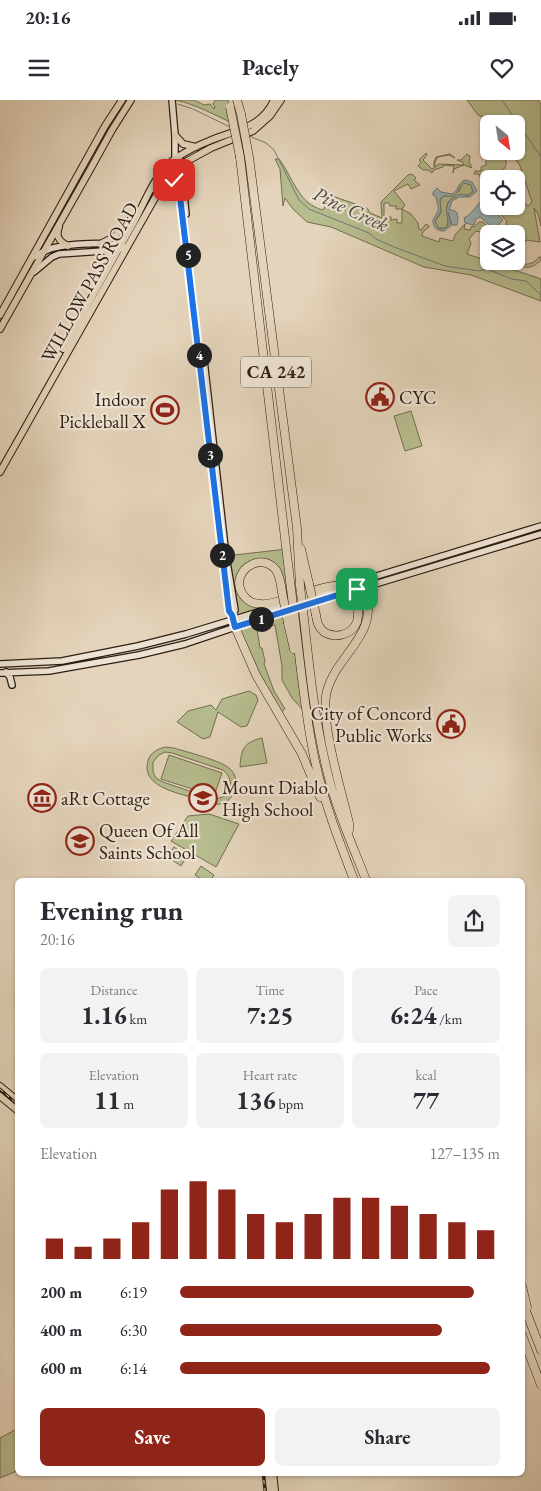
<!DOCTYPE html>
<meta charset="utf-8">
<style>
:root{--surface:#fff;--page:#f2f2f3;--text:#2b2b33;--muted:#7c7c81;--accent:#8f2418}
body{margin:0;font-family:"EB Garamond",serif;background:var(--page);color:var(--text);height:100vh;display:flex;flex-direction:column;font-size:19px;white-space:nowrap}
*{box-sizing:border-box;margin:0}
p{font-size:16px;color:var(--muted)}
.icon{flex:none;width:28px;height:28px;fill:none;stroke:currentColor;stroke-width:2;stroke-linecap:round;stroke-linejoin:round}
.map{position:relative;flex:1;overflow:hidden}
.panel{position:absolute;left:15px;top:778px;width:510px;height:598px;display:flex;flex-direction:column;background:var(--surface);border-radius:8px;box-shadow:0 1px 4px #0004}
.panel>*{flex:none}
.needle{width:32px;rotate:150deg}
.buttons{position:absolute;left:480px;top:15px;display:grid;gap:10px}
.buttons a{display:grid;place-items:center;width:45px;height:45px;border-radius:8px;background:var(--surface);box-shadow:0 1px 4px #0004;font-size:25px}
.pin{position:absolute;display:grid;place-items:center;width:42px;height:42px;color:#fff;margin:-21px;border-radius:10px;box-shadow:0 2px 8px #0006}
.km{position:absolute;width:25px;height:25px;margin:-12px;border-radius:50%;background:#222;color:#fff;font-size:14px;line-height:25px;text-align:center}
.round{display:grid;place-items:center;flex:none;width:52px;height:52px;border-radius:8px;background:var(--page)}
.head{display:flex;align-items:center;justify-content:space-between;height:85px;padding:0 25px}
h1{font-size:28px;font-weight:700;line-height:38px}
.figures{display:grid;grid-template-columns:repeat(3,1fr);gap:8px;height:85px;padding:5px 25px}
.figures div{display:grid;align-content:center;border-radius:8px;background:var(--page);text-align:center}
.figures b{font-size:25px;font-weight:700}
.figures small{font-size:14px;font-weight:400}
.figures p{font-size:14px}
.chart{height:140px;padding:10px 25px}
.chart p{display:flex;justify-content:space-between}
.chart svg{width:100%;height:90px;margin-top:5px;stroke:var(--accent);stroke-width:6}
.cta{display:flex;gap:10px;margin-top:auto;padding:10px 25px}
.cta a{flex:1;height:58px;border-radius:8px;background:var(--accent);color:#fff;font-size:20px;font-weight:700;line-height:58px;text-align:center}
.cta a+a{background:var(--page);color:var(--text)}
ul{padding:0 25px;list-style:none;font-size:16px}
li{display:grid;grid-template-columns:80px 60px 1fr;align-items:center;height:38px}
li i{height:12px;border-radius:6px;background:var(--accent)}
.status{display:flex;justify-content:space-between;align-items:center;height:35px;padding:0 25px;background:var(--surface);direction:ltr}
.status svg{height:14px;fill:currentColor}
header{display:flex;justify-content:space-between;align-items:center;height:65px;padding:0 25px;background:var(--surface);font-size:22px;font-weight:700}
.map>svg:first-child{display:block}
.green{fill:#b6bc8e;stroke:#726d50;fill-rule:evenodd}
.water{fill:#98b6b9;stroke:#6e7977;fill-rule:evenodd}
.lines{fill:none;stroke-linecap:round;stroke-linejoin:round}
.stream{stroke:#6e7977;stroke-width:1}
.secondary-casing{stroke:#2e1e13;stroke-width:8}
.primary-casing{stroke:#2e1e13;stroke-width:8}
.motorway-casing{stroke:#2e1e13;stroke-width:9}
.secondary{stroke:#ede3d3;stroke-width:5.5}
.primary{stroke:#e4d4bb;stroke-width:6}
.motorway{stroke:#e4d4bb;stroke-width:8}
.rail-casing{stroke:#2e1e13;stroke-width:3}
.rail{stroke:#ede3d3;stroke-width:1;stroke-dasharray:4;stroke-linecap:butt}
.motorway-bridge-casing{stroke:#2e1e13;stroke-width:9;stroke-linecap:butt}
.motorway-bridge{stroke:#e4d4bb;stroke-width:8}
.route-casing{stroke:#fff;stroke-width:10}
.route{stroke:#1a73e8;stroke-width:6}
.labels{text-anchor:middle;stroke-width:4.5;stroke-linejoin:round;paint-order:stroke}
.shield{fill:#ede3d3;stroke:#67594d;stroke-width:1}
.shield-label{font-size:18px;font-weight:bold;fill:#2e1e13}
.street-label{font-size:19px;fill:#2e1e13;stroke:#ede3d3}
.poi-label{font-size:19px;fill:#2e1e13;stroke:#ede3d3;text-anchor:start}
.water-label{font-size:20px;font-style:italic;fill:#4e4c45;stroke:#ede3d3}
</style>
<div class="status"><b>20:16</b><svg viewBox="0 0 49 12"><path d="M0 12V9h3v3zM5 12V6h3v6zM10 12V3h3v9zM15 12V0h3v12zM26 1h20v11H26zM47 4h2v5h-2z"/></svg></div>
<header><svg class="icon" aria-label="menu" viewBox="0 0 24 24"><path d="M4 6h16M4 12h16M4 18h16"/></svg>Pacely<svg class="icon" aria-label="heart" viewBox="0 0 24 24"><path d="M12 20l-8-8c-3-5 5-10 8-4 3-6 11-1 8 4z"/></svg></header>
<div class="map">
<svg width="541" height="1391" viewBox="0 0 541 1391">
<rect width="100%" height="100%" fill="#e4d4bb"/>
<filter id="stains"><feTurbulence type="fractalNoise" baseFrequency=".004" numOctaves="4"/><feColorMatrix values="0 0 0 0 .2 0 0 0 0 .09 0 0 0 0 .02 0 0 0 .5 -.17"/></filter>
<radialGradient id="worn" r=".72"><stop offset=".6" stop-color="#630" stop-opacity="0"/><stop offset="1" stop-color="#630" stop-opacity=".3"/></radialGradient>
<path class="green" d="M176 0H194L204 5 210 4 214 9 215 7 213 4 215 0H228L234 24C215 15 197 5 176 0Z
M467 0H538L541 4V126L538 114 534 108 540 142 526 140 521 150 520 161 523 164C530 165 535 162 539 157H541V160C531 170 526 168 513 164L516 161V156L525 135 522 134 524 129 519 127 516 134 510 132 508 134H501L508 127 506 123 507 121 493 107 516 106V97L520 101H523L528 106 532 102 520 66 510 51H516V24H490L487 19 478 15Z
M490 51H501C514 69 500 75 483 74V77H480L479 74H474L475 71H481V67L486 65V58Z
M426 53 427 55 423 60 432 69 434 68V62L436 57 450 54 455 58 449 55 438 57 435 62V67L439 64 463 65V62L457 60H461L467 54 470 56 469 62 472 68 464 65 454 69 453 73 454 66 444 65 443 67 434 70 432 73 428 70H423L418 66 421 62 419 60Z
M275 59H279C293 77 298 104 323 110L328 101 326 97 329 95 367 108 370 113 382 118 381 102 408 75 412 74 416 78 414 80 420 85 411 89 408 84 394 91 405 105 402 109H396V106H390L389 103H384V117H391V120L397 119V123H402V109L411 114 418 123 419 129 421 130 426 124 429 126V127L423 132 422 136 439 142 440 138 453 141 455 135 464 125 465 124 464 129 470 130 472 126 474 127 479 122H483L493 132 489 134 487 137 480 132 476 131 469 139 471 143 467 154 541 179V201L471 175 424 167 331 127 307 122 293 109 285 98 283 106 280 69Z
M464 83 471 85C478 99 458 93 451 99 441 108 453 121 445 128H438L435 121C437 118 441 115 441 111 441 104 437 101 444 96H449L459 91 461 86Z
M411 311 422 346 405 351 394 316Z
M287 449 292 497 236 519 226 456ZM258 462 277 470 284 499 257 504 244 496 241 475Z
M287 515 295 553 298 576 302 582 306 613 292 598 282 580V566L275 525 257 529 260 548H262L265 561 264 564 274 591 285 609 279 614 235 527Z
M249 591 256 595 258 600 247 626 241 627 218 612 210 637 203 639 177 622 188 611 211 605 216 610 222 599Z
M262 638 267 663 240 667C241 649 244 642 262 638Z
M165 647 174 648C187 652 219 660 229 668 242 678 236 701 220 704 213 705 207 702 201 700 183 694 140 688 148 661 150 653 157 649 165 647ZM165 652 172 653 223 670C237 681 230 699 213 699L163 682 156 678 153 672V662L159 655Z
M169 655 222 673 214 696 161 679Z
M209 714 239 724 216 767 171 741 188 716Z
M174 747 187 756 181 766 168 757Z
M201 766 214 775 211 780H202L195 775Z
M17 1329V1371L0 1378V1338Z"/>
<path class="water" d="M465 80 472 82 477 91 470 97H459L452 101 449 110C451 110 453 110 455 111 459 113 458 123 457 125H452L448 112 451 126 444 131C436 131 433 127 433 120 440 108 439 111 436 97L433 95V92L437 88 441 92 452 94C459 91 457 83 465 80ZM464 83 471 85 473 92 468 96 460 94 450 100C443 111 449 117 448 126L443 129 438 128 435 121 441 111 440 99 444 96C461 98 455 90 464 83Z
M489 96V106L503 120 494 129 480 117 476 119 474 125 465 123 464 118C475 112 475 104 489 96Z"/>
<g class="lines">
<path class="stream" d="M502 0 541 57
M178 4 193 9 230 27
M249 36 266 43 274 50 299 100 309 109 369 133 376 139 394 147 445 166 479 171 487 169 512 179 526 181 541 195"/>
<defs>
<path id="secondary" d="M172 0 175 35V60L177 67 229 511 232 515 234 523
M181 61 186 114
M32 158C39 154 45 150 53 148 68 144 109 141 123 147
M34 172 52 157 59 154 118 150 125 147
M204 260 226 456 235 510 232 515
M0 564 62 561 138 546 186 534 541 426
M6 572 10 577 12 585
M0 573 49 571 139 555 185 544 256 520 541 434"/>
<path id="primary" d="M175 35 183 44 196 47
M165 81 170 79C176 80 177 83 179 88
M59 127C55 137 60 142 68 146
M100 144 114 137 133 117
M106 150 108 155 110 163
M0 215 105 26 122 0
M0 229 91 68 112 30 131 0
M63 249C87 206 110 164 134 122 145 102 154 76 172 61 183 53 196 46 209 41 234 30 261 29 274 0
M0 372 164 82 182 64 211 48 253 31 270 16 281 0
M0 986 18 1001
M0 996 18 1011
M268 1372 270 1391
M273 1372 275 1391"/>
<path id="motorway" d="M237 0 241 14
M240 57 291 489
M249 57 297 428 300 486
M301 449 309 484
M282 492C281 485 280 476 276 470 259 449 227 475 244 496 248 501 254 504 260 504 268 505 276 502 283 500 304 494 325 485 346 485
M346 496 354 499 357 506
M316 515C317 522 318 527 324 532 335 539 352 535 357 522 360 510 355 498 364 488
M304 519C310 575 316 631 331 686 340 718 354 749 366 780
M295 521C301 568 305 615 315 661 324 702 339 741 354 780
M288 523 294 549
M235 527 256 575 302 654 320 697
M349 730V723C342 693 319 619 327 591 337 553 382 534 364 488
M522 1186 527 1207
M522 1201 541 1250
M522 1235 541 1285"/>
</defs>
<use href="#secondary" class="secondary-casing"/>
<use href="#primary" class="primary-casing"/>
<use href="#motorway" class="motorway-casing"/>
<use href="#secondary" class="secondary"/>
<use href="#primary" class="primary"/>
<use href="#motorway" class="motorway"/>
<defs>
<path id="rail" d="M0 989 18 1005
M263 1372 265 1391"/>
</defs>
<use href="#rail" class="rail-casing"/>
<use href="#rail" class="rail"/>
<defs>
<path id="motorway-bridge" d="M230 7 240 57
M241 14 249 57
M309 484 316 515
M300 486 304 519
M291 489 295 521
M282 492 288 523"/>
</defs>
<use href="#motorway-bridge" class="motorway-bridge-casing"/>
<use href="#motorway-bridge" class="motorway-bridge"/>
</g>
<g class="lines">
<defs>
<path id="route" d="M174 80 177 83 179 88C197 229 211 370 229 511L232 515 235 527 357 489"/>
</defs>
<use href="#route" class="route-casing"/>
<use href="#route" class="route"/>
</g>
<defs>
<symbol id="civic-ring" viewBox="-11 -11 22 22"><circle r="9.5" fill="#ede3d3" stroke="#8f2418" stroke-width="1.5"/><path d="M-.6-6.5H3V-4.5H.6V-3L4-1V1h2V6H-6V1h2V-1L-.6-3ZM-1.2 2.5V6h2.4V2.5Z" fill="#8f2418"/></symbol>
<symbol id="stadium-ring" viewBox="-11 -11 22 22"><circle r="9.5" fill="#ede3d3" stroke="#8f2418" stroke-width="1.5"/><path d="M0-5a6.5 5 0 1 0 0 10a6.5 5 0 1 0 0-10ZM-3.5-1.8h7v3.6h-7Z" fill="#8f2418"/></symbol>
<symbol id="museum-ring" viewBox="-11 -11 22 22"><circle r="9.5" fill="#ede3d3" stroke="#8f2418" stroke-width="1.5"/><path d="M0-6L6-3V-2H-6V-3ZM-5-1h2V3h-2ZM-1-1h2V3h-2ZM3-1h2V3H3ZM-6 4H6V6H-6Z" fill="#8f2418"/></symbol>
<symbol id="school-ring" viewBox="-11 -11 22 22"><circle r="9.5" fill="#ede3d3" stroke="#8f2418" stroke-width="1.5"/><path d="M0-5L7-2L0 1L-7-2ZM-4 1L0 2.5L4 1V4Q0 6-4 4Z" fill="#8f2418"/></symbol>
</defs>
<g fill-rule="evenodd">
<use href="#civic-ring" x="364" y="281" width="32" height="32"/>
<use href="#stadium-ring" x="149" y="294" width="32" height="32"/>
<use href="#civic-ring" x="435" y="608" width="32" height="32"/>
<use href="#museum-ring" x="26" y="682" width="32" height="32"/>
<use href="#school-ring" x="187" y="682" width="32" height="32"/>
<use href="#school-ring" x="64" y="725" width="32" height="32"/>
</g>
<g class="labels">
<rect class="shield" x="241" y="256.5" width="70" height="31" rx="4"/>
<g class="shield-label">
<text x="276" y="278">CA 242</text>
</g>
<g class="street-label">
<text transform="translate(89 182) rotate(-61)" y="7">WILLOW PASS ROAD</text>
</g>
<g class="poi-label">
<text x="399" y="304">CYC</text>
<text x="146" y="306" text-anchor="end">Indoor<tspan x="146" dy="22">Pickleball X</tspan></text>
<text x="432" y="620" text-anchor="end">City of Concord<tspan x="432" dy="22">Public Works</tspan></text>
<text x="222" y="694">Mount Diablo<tspan x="222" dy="22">High School</tspan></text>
<text x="61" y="705">aRt Cottage</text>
<text x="99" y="737">Queen Of All<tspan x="99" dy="22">Saints School</tspan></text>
</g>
<g class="water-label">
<text transform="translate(351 109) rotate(25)" y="7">Pine Creek</text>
</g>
</g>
<rect width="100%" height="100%" filter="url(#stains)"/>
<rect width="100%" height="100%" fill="url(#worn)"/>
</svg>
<div class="buttons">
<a><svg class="needle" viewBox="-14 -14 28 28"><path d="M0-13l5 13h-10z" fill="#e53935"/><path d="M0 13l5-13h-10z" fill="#7c7c81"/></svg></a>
<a><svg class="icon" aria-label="locate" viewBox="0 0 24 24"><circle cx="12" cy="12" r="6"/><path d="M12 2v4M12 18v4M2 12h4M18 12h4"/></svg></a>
<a><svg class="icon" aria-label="layers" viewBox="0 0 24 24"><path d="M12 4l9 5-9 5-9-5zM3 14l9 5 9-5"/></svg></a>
</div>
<div class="pin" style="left:357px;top:489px;background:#1e9e55"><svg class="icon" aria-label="arrive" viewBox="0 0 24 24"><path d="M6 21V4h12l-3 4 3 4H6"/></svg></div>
<div class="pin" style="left:174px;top:80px;background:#d93025"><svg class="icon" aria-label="check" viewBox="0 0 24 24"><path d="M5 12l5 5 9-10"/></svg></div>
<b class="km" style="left:261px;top:519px">1</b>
<b class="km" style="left:222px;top:455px">2</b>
<b class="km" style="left:210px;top:355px">3</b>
<b class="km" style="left:199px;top:255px">4</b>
<b class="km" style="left:188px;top:155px">5</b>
<section class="panel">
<div class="head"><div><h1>Evening run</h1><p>20:16</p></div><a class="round"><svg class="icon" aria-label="share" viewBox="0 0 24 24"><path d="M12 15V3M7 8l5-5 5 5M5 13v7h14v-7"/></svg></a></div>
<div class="figures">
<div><p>Distance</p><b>1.16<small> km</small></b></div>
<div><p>Time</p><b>7:25</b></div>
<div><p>Pace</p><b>6:24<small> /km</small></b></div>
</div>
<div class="figures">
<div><p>Elevation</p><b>11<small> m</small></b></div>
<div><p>Heart rate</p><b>136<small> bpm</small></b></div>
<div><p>kcal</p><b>77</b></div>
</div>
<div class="chart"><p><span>Elevation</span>127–135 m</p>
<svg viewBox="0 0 160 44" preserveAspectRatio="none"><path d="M5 44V34M15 44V38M25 44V34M35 44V26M45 44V10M55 44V6M65 44V10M75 44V22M85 44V26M95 44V22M105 44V14M115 44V14M125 44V18M135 44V22M145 44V26M155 44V30"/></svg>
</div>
<ul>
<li><b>200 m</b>6:19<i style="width:92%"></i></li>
<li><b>400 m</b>6:30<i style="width:82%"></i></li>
<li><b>600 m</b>6:14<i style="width:97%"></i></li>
</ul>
<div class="cta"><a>Save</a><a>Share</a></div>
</section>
</div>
